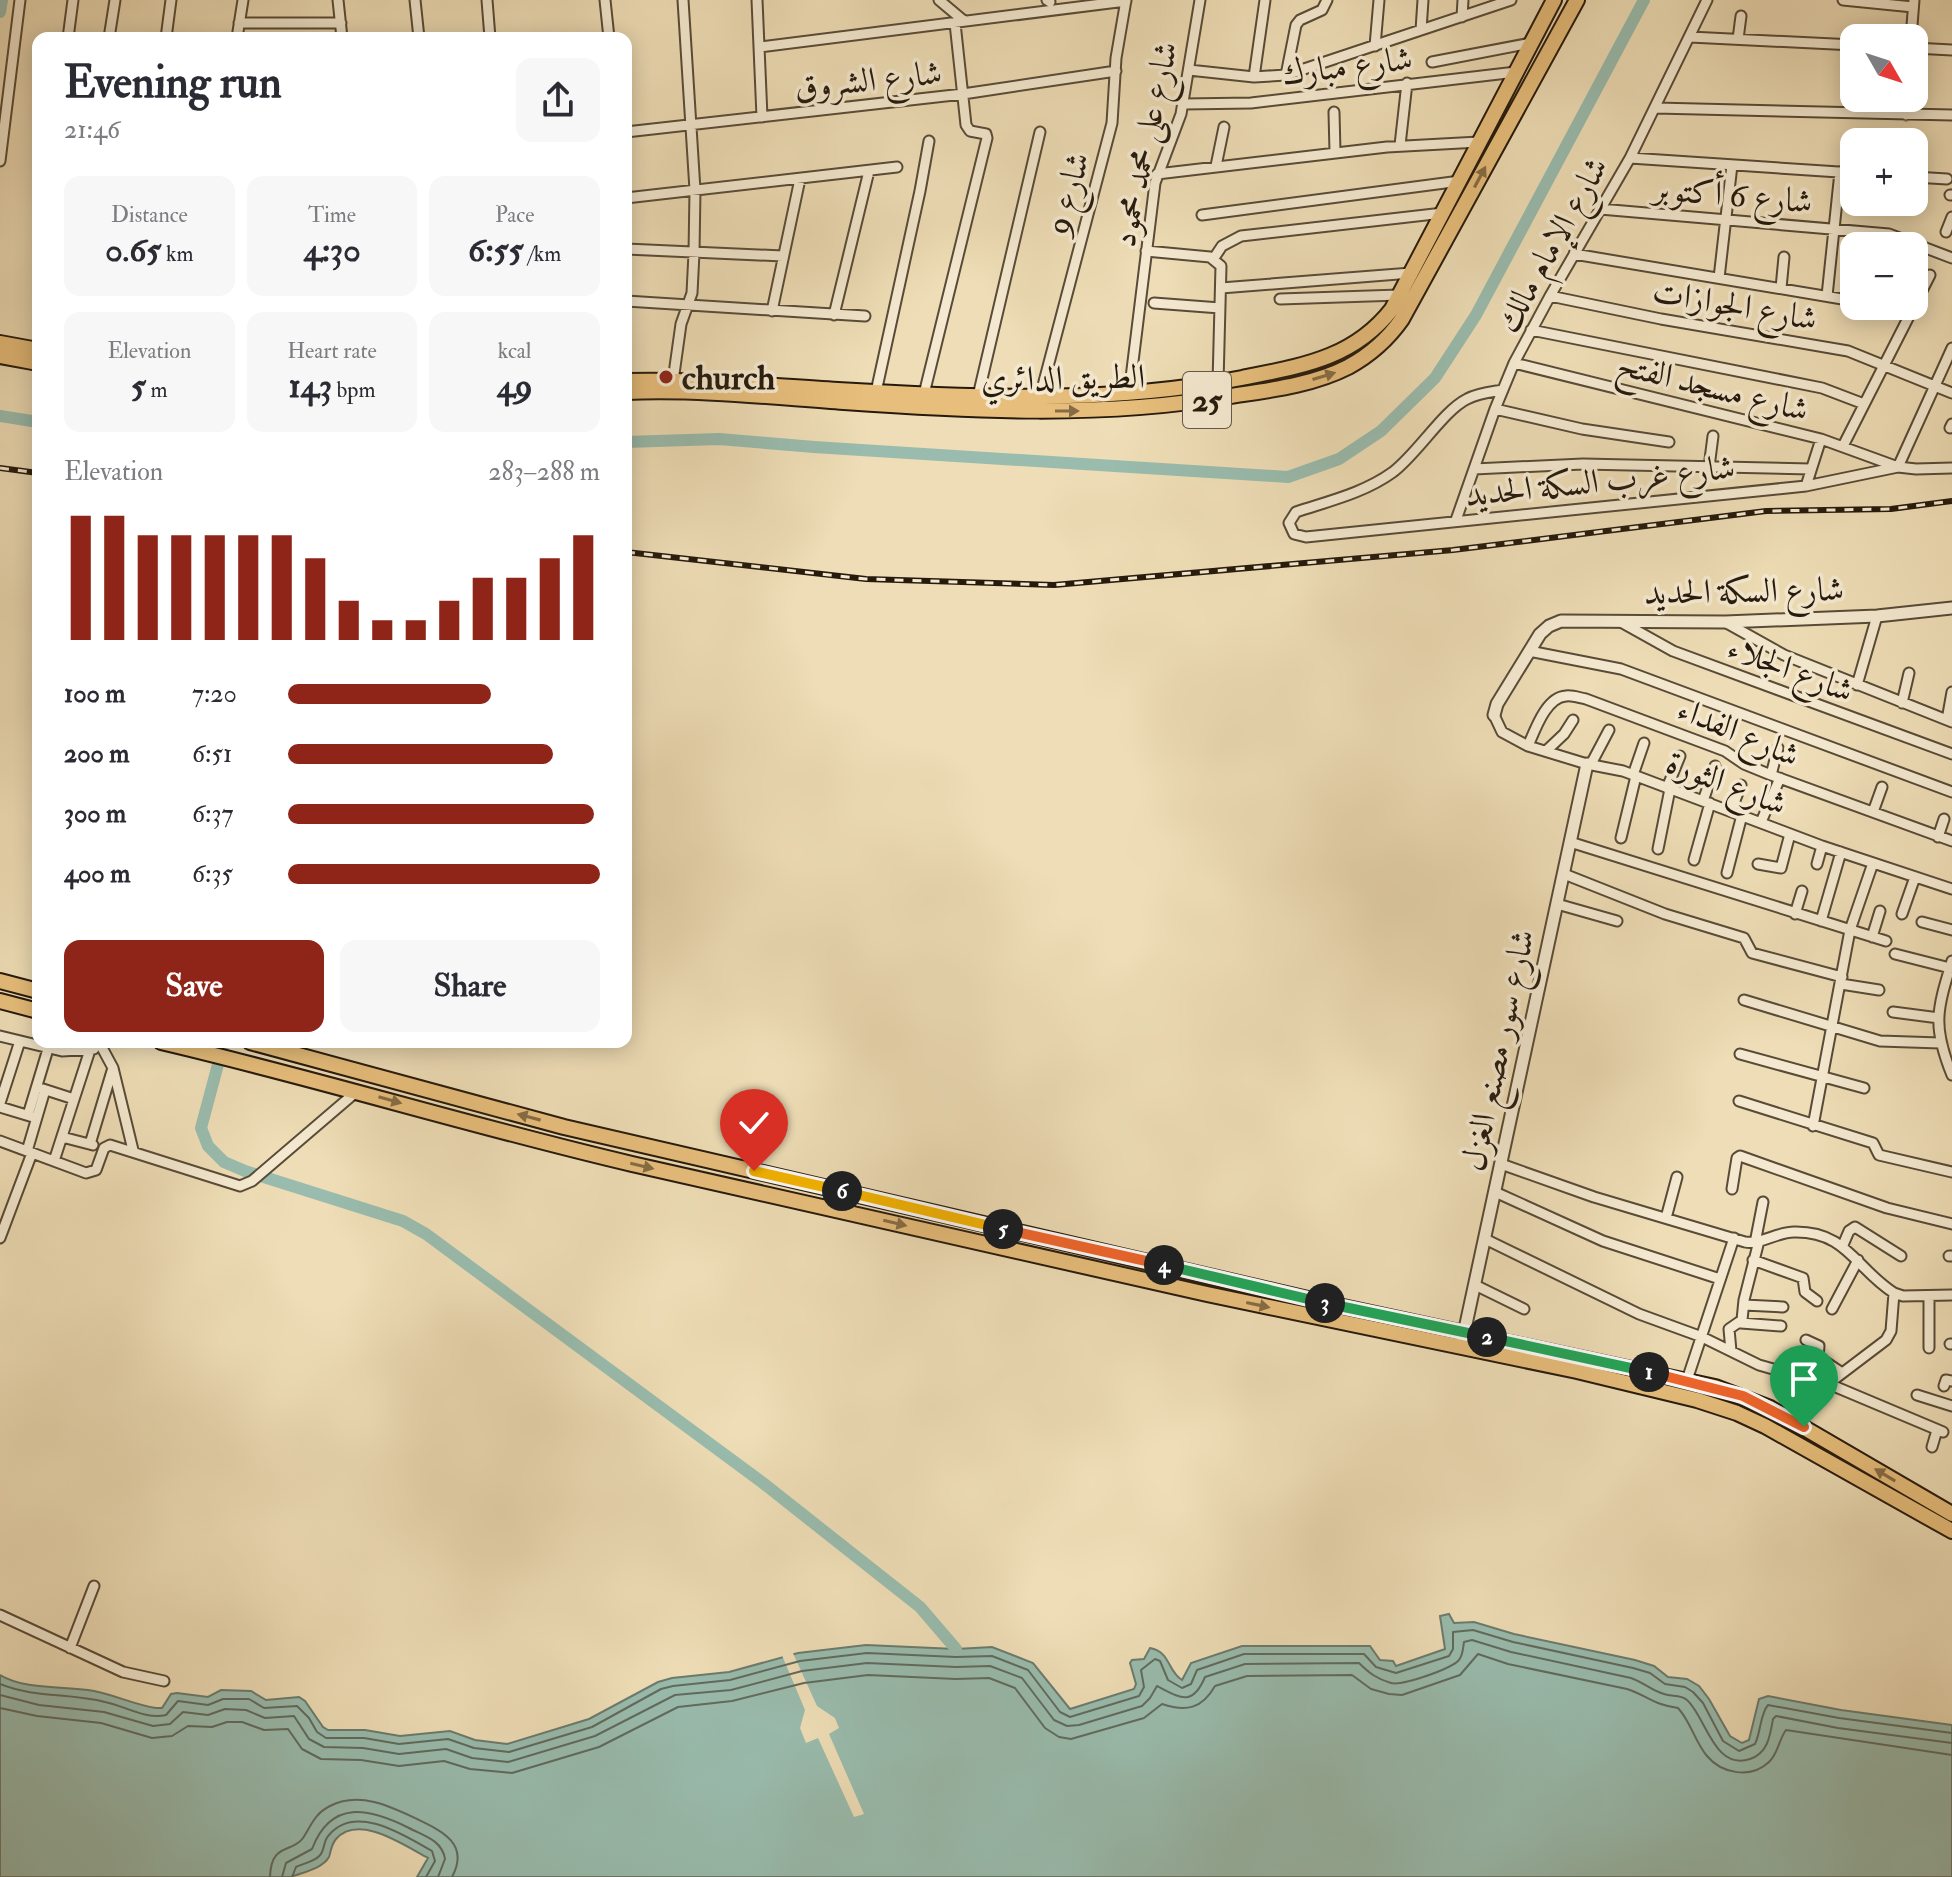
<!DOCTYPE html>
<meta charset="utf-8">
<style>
:root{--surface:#fff;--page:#f7f7f7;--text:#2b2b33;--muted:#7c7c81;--accent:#8f2418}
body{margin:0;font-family:"IM FELL Double Pica",Amiri,serif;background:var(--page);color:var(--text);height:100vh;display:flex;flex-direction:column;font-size:30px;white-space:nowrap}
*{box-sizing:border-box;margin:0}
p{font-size:26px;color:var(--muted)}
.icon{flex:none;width:44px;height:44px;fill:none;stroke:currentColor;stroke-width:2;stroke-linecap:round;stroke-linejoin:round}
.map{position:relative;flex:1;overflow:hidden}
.details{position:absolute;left:32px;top:32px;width:600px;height:1016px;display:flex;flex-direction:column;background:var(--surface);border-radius:16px;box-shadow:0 4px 20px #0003}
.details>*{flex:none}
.needle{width:52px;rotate:129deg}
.fabs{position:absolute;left:1840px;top:24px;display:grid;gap:16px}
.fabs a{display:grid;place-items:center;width:88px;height:88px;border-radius:16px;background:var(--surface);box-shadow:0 4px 20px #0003;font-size:40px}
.pin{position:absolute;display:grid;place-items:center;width:68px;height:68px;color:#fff;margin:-82px -34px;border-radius:50% 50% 50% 0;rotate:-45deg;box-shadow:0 0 8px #0007}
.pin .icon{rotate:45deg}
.km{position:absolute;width:40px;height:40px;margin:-20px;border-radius:50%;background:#222;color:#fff;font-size:22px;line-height:40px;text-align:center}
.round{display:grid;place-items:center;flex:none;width:84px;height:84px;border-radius:16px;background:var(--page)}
.headline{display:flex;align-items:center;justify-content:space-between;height:136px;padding:0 32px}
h1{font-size:44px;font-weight:800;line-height:60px}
.metrics{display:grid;grid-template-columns:repeat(3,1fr);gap:12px;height:136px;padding:8px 32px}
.metrics div{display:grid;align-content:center;border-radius:16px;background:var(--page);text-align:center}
.metrics b{font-size:34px;font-weight:800}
.metrics small{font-size:22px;font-weight:400}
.metrics p{font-size:22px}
.chart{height:224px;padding:16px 32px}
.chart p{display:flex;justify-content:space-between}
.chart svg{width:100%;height:144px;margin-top:8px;stroke:var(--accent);stroke-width:6}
.primary-button{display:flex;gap:16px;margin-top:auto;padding:16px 32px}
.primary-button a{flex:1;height:92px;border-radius:16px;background:var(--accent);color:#fff;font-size:32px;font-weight:800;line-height:92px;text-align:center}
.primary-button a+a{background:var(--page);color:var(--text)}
ul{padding:0 32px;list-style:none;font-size:26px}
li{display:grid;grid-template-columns:128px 96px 1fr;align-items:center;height:60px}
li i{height:20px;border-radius:10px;background:var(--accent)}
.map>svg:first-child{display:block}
.water{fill:#99bcae;stroke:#6b7b6e;stroke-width:2}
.pier{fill:#eeddb6}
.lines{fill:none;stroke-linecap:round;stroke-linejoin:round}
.shore{stroke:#606b5e;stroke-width:2}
.canal{stroke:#99bcae;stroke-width:12}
.minor-casing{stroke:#584b37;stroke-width:13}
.tertiary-casing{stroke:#584b37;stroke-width:15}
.primary-casing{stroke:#261a0d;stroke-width:18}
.trunk-casing{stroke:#261a0d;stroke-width:18}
.minor{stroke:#f4e9d0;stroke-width:9}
.tertiary{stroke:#f4e9d0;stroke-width:11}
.primary{stroke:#e7be7b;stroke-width:14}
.trunk{stroke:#e7be7b;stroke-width:14}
.rail-casing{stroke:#261a0d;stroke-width:6}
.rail{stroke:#f4e9d0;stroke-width:3;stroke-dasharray:9;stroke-linecap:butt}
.oneway{fill:#866c44}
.split-1-casing{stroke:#fff;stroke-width:16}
.split-2-casing{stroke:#fff;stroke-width:16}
.split-3-casing{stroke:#fff;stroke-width:16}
.split-4-casing{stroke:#fff;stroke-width:16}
.split-5-casing{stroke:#fff;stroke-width:16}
.split-6-casing{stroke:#fff;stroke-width:16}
.split-7-casing{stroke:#fff;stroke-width:16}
.split-1{stroke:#f0652b;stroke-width:10}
.split-2{stroke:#22a559;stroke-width:10}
.split-3{stroke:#22a559;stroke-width:10}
.split-4{stroke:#22a559;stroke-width:10}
.split-5{stroke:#f0652b;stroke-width:10}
.split-6{stroke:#f5b400;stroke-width:10}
.split-7{stroke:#f5b400;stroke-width:10}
.poi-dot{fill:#8f2418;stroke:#f4e9d0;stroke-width:3}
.labels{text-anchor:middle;stroke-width:7;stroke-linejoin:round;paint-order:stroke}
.shield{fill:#f4e9d0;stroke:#645848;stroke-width:2}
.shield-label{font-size:32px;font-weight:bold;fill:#261a0d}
.street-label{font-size:34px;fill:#261a0d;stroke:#f4e9d0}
.poi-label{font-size:34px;font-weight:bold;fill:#261a0d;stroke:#f4e9d0;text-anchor:start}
</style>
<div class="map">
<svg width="1952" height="1877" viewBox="0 0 1952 1877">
<rect width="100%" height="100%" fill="#eeddb6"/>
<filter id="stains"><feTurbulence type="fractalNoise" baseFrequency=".0025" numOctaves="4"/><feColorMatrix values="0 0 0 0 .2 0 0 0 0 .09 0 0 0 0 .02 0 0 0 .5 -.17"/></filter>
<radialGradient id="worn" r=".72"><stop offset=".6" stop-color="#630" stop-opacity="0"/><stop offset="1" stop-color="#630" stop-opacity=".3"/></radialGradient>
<path class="water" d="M1449 1614 1454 1623 1474 1622 1514 1634 1635 1660 1654 1666 1668 1677 1687 1679 1699 1686 1709 1699 1730 1736 1742 1743 1749 1740 1759 1699 1768 1696 1841 1710 1952 1725V1877H417L428 1858C405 1846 359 1813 336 1839 331 1845 331 1851 329 1857 322 1869 303 1872 291 1877H0V1675C28 1691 63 1685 94 1691 115 1695 135 1705 156 1708H162L171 1694 177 1693 208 1697 221 1690 251 1691 266 1700 299 1697 305 1701 323 1727 328 1730H365L400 1736 450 1731 475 1740 507 1744 589 1719 658 1682 672 1678 729 1672 798 1653 866 1645 956 1649 992 1647 1033 1663 1070 1709 1134 1689 1136 1684 1130 1663 1132 1660 1144 1659 1150 1648C1171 1652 1167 1671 1182 1680L1191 1663 1242 1646H1370L1380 1660 1393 1661 1396 1666 1445 1649 1440 1616Z"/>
<path class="pier" d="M792 1651 817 1706 835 1718 839 1728 829 1734 864 1814 854 1817 818 1738 806 1743 800 1728 805 1710 781 1653Z"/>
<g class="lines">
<path class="shore" d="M0 1684C34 1698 70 1693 105 1702 125 1706 146 1720 166 1715L178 1701 208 1705 223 1699H249L264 1708 297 1706 309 1718 317 1732 326 1738H364L399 1744 448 1739 474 1748 509 1752 592 1727 661 1689 673 1686 730 1680 800 1661 867 1653 956 1657 992 1656 1028 1670 1060 1712 1070 1717 1139 1696 1144 1687 1141 1670 1155 1659 1160 1661 1168 1680 1182 1688 1191 1684 1197 1670 1244 1654H1364L1376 1667 1396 1673 1449 1656 1453 1649V1632L1473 1630 1513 1642 1633 1668 1650 1673 1665 1684 1685 1687 1693 1692 1703 1703 1723 1741 1739 1751 1755 1744C1761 1732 1760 1714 1768 1705L1839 1718 1952 1733
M0 1695 39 1705 104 1712 153 1726 170 1724 183 1712 208 1715 225 1709 246 1710 265 1718 294 1716 309 1739 324 1747 363 1748 399 1754 446 1749 472 1758 508 1762 595 1736 675 1695 731 1690 802 1671 867 1663 956 1667 990 1666 1022 1678 1054 1720 1067 1726 1079 1725 1142 1706 1150 1698 1157 1686C1179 1697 1192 1708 1205 1677L1245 1664 1359 1663C1369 1673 1377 1679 1391 1683 1402 1686 1451 1669 1459 1660 1463 1655 1463 1648 1464 1642L1472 1640 1511 1652 1631 1678C1643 1682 1652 1691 1664 1694 1672 1697 1680 1694 1687 1700 1706 1717 1714 1771 1750 1759 1768 1753 1770 1736 1773 1719L1776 1716 1838 1728 1952 1743
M0 1708 37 1716 101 1723 152 1738 172 1736 188 1726 212 1727 227 1722H242L264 1730 288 1729 302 1749 321 1759 361 1760 399 1766 444 1761 470 1769 512 1773 599 1747 678 1707 732 1701 804 1683 868 1675 956 1679 989 1678 1015 1688 1045 1728 1059 1737 1071 1739 1144 1718 1162 1704C1186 1712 1202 1709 1215 1686L1247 1676 1352 1675 1371 1689 1389 1694 1402 1695 1460 1675 1478 1654 1508 1664 1627 1689C1648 1696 1654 1705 1678 1708 1691 1722 1695 1742 1707 1756 1722 1774 1751 1779 1769 1762 1778 1754 1779 1739 1786 1730L1952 1755
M270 1877C271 1842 293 1853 303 1838 311 1826 314 1814 330 1806 359 1791 390 1806 417 1819 442 1831 470 1844 452 1877
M282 1877 286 1863 312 1849C331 1799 369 1808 409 1828 424 1836 442 1840 445 1859L438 1877
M292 1877 296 1867C304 1863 318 1861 322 1852 325 1845 324 1840 329 1835 356 1803 405 1836 432 1851L435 1861 426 1877"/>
<path class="canal" d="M0 12 2 0
M0 416 38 422
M626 442 719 439 814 447 1288 477 1339 459 1381 431 1435 378 1476 315 1644 0
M224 1042 201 1128 208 1146 224 1162 245 1171 403 1221 426 1234 763 1483 920 1607 956 1649"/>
<defs>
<path id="minor" d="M338 0 342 38
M415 0 419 38
M487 0 490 38
M605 0 609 38
M757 0 762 117
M939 0 964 21
M1047 0 1050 2
M1843 0 1913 7
M1462 17 1463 0
M239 23H341
M1421 30 1423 0
M1690 37 1854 45
M68 38 73 0
M109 38 115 0
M166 38 171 0
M237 38 243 0
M1911 38 1914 0
M1738 39 1741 16
M1375 46 1379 0
M760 47 1126 1
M1914 48 1952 50
M1432 62 1531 43
M1189 70 1254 77 1286 75 1511 0
M1286 75 1296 25 1300 20 1322 10 1327 0
M1254 77 1265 0
M1184 104 1251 103 1516 72
M1656 108 1952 115
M1334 112 1335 152
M1906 115 1907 98
M626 132 963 94 1116 71
M1400 145 1407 83
M1630 158 1854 173
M0 161 20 0
M1216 166 1224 127
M1157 174 1387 147 1479 142
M1914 177 1947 179
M1950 195H1952
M626 198 897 167
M1600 209 1889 234 1952 258
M1202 215 1460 181
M1946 232 1952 217
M626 249 783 256
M1146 251 1210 257 1221 266 1218 383
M1574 254 1854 301
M1214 258 1222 246 1241 236 1443 213
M1719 278 1732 165
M1221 288 1411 273
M1781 288 1784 257
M1550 296 1661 319 1848 351 1952 393
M1827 296 1840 172
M1280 299 1399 295
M626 301 865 316
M1154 303 1220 308
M1885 306H1887
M772 311 800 179
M834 315 869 171
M1531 330 1822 388 1864 404
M1514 363 1821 439 1898 467 1916 469 1952 468
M673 381 681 324 692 293 694 253 695 190 683 0
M1503 390C1491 392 1478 393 1467 399 1443 411 1418 453 1393 472 1364 493 1329 501 1296 512L1289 523 1294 534 1306 537 1806 486 1898 467
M876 392 920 191 929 141
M924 394 987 138 986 134 970 131 966 125 955 23
M1129 394 1155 183 1181 114 1200 0
M978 396 1040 132
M1040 397 1112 123 1116 58 1126 0
M1495 409 1582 429 1669 442
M1950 428 1952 424
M1843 446 1930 275
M1709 467 1713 436
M1898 467 1952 348
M1474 469 1583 464 1811 469
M1806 486 1821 439
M1456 520 1495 409 1514 363 1550 296 1630 158 1707 0
M1621 622 1673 651 1952 754
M1725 622 1784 655 1952 722
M1529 651 1621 669 1952 792
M1857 685 1877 616
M1902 703 1909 673
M1494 715 1502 732 1528 746 1587 764 1623 771 1822 846 1952 889
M1947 720 1952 692
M1528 746C1535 730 1546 697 1566 696 1572 695 1580 698 1586 699L1725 751 1744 764 1771 775 1952 841
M1546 751 1564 734 1573 720
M1591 764 1609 730
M1633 775 1644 743
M1771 775 1778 748
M1667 788 1680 756
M1703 801 1715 766
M1731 811 1741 785
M1873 812 1882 787
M1761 822 1780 778
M1938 837 1944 819
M1621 838 1636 776
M1570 842 1886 941
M1658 849 1670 789
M1694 860 1710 803
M1758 864 1781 868 1790 834
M1817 864 1822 846
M1727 873 1742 815
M1564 874 1665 914 1744 938 1752 953 1842 977
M1557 904 1617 921
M1795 914 1802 891
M1902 914 1915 877
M1821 921 1841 852
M1922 922 1952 930
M1872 937 1880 911
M1895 954 1950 968
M1952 961C1937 1010 1932 1026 1952 1075
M1841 984 1879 990
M1744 1000 1880 1041 1940 1043
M1893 1012 1939 1018
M0 1036 62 1051 94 1049
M99 1042 113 1068 133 1150
M1740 1054 1864 1088
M43 1089 74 1099
M1739 1101 1873 1143 1879 1155 1952 1172
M0 1103 20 1041
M0 1107 33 1117
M28 1115 48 1049
M1813 1126 1850 930 1873 863
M62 1137 93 1145
M0 1141 86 1173 96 1170 104 1148 110 1145 240 1186 252 1181 356 1092
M90 1144 112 1071
M27 1151 45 1090
M54 1161 90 1050
M1501 1164 1594 1197 1745 1242C1760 1245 1777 1232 1794 1232 1847 1231 1855 1268 1894 1293L1903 1296 1952 1295
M1732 1189 1737 1158 1740 1156 1887 1208 1952 1224
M1495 1192 1603 1241 1720 1279
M1666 1218 1677 1177
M0 1238 32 1153
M1485 1239 1639 1314 1702 1337 1759 1365 1836 1387 1943 1432
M1755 1243 1763 1202
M1843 1245 1849 1231 1855 1227 1901 1256
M1949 1256H1952
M1753 1260 1803 1278 1805 1292 1817 1301
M1475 1285 1524 1309
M1929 1296V1348
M1744 1305 1783 1307
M1832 1309 1858 1260
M1741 1323 1781 1326
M1806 1340 1819 1346 1818 1357 1842 1373
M1950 1344H1952
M1731 1351 1729 1329 1742 1320 1744 1300 1759 1241
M1687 1380 1734 1238
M1828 1384 1886 1340 1891 1331 1894 1293
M1944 1386 1946 1380 1952 1381
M1917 1395 1952 1406
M1932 1447 1937 1430
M0 1615 123 1672 164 1681
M70 1648 94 1586"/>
<path id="tertiary" d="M1494 715 1497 704 1540 634 1549 626 1561 621 1725 622 1877 616 1952 608
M1463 1338 1587 764"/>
<path id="primary" d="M0 981 38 991
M0 1001 38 1011
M161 1042C319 1079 474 1127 632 1164L1207 1294 1577 1371 1697 1400 1737 1413 1765 1426 1952 1531
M250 1042 564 1127 1338 1306 1715 1387 1770 1408 1952 1514"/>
<path id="trunk" d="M0 343 38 350
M0 356 38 363
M626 381C697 379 767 386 838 390 973 398 1109 404 1242 378 1301 366 1353 359 1392 309L1554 0
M626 392C699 389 772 397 844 402 973 411 1103 418 1231 396 1270 390 1313 385 1348 367 1370 355 1388 339 1402 319L1577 0"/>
</defs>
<use href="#minor" class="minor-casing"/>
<use href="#tertiary" class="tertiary-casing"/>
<use href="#primary" class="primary-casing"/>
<use href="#trunk" class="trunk-casing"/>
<use href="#minor" class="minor"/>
<use href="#tertiary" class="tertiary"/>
<use href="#primary" class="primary"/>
<use href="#trunk" class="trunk"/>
<defs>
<path id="rail" d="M0 468 38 473
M626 552 866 579 1054 585 1453 550 1766 511 1891 509 1952 501"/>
</defs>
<use href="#rail" class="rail-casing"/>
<use href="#rail" class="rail"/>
</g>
<defs><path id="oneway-solid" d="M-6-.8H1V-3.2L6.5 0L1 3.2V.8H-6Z" transform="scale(2)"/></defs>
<g class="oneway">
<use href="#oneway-solid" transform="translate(1480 177) rotate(-62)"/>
<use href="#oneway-solid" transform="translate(1324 376) rotate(-17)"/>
<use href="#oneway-solid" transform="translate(1067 411)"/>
<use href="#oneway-solid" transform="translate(390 1100) rotate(16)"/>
<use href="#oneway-solid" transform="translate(529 1117) rotate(-165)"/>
<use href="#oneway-solid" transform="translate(642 1166) rotate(13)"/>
<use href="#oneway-solid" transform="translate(895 1223) rotate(13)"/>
<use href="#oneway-solid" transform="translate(1258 1305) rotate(12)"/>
<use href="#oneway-solid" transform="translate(1885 1475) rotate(-149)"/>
</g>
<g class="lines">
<defs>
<path id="split-1" d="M1649 1372 1743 1396 1804 1427"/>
<path id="split-2" d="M1487 1337 1649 1372"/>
<path id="split-3" d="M1325 1303 1487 1337"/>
<path id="split-4" d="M1164 1265 1325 1303"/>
<path id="split-5" d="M1003 1229 1164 1265"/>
<path id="split-6" d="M842 1191 1003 1229"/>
<path id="split-7" d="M754 1171 842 1191"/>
</defs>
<use href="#split-1" class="split-1-casing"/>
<use href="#split-2" class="split-2-casing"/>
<use href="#split-3" class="split-3-casing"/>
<use href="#split-4" class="split-4-casing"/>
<use href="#split-5" class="split-5-casing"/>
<use href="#split-6" class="split-6-casing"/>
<use href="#split-7" class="split-7-casing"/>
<use href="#split-1" class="split-1"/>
<use href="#split-2" class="split-2"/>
<use href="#split-3" class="split-3"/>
<use href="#split-4" class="split-4"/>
<use href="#split-5" class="split-5"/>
<use href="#split-6" class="split-6"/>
<use href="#split-7" class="split-7"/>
</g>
<circle class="poi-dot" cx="666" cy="377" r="8"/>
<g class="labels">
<rect class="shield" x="1183" y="372" width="48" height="56" rx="6"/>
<g class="shield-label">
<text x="1207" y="411">25</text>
</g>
<g class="street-label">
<text transform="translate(1347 65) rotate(-7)" y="12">شارع مبارك</text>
<text transform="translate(868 79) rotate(-6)" y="12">شارع الشروق</text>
<text transform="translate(1144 144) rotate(-78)" y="12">شارع على محمد محمود</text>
<text transform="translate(1067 193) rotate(-75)" y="12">شارع 9</text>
<text transform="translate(1733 194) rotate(5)" y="12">شارع 6 أكتوبر</text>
<text transform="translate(1551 244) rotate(-61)" y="12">شارع الإمام مالك</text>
<text transform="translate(1735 304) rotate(10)" y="12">شارع الجوازات</text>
<text transform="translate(1063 377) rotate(-1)" y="12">الطريق الدائري</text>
<text transform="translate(1713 386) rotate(14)" y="12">شارع مسجد الفتح</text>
<text transform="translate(1600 480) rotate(-6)" y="12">شارع غرب السكة الحديد</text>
<text transform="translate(1744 590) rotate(-1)" y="12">شارع السكة الحديد</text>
<text transform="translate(1791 668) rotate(21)" y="12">شارع الجلاء</text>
<text transform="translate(1739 731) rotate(23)" y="12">شارع الفداء</text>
<text transform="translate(1727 782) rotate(21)" y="12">شارع الثورة</text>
<text transform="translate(1497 1050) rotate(-78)" y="12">شارع سور مصنع الغزل</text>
</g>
<g class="poi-label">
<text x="682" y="389">church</text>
</g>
</g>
<rect width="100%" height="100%" filter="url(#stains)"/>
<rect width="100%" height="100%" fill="url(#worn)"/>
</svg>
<div class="fabs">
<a><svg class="needle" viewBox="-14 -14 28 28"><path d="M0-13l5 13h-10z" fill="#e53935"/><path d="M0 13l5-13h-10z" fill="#7c7c81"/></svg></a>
<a>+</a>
<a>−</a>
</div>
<div class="pin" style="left:1804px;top:1427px;background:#1e9e55"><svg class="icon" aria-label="arrive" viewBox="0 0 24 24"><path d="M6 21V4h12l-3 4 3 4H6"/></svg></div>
<div class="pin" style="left:754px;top:1171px;background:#d93025"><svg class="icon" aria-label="check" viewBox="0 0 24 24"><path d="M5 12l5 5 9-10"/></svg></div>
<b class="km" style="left:1649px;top:1372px">1</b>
<b class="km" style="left:1487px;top:1337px">2</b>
<b class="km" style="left:1325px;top:1303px">3</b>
<b class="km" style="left:1164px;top:1265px">4</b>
<b class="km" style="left:1003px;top:1229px">5</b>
<b class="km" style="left:842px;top:1191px">6</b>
<section class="details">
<div class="headline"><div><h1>Evening run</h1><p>21:46</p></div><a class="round"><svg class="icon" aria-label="share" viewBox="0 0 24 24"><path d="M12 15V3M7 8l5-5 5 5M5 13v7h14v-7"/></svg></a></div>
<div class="metrics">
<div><p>Distance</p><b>0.65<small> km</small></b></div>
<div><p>Time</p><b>4:30</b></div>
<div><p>Pace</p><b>6:55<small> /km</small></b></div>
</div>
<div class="metrics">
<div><p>Elevation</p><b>5<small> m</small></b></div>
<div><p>Heart rate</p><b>143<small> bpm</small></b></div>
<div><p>kcal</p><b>49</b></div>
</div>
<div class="chart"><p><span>Elevation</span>283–288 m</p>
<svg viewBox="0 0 160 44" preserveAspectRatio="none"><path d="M5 44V6M15 44V6M25 44V12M35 44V12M45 44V12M55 44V12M65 44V12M75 44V19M85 44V32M95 44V38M105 44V38M115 44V32M125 44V25M135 44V25M145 44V19M155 44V12"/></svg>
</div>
<ul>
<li><b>100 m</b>7:20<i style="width:65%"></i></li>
<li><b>200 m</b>6:51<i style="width:85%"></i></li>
<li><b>300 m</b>6:37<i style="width:98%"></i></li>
<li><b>400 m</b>6:35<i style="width:100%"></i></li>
</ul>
<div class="primary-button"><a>Save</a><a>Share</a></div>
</section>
</div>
